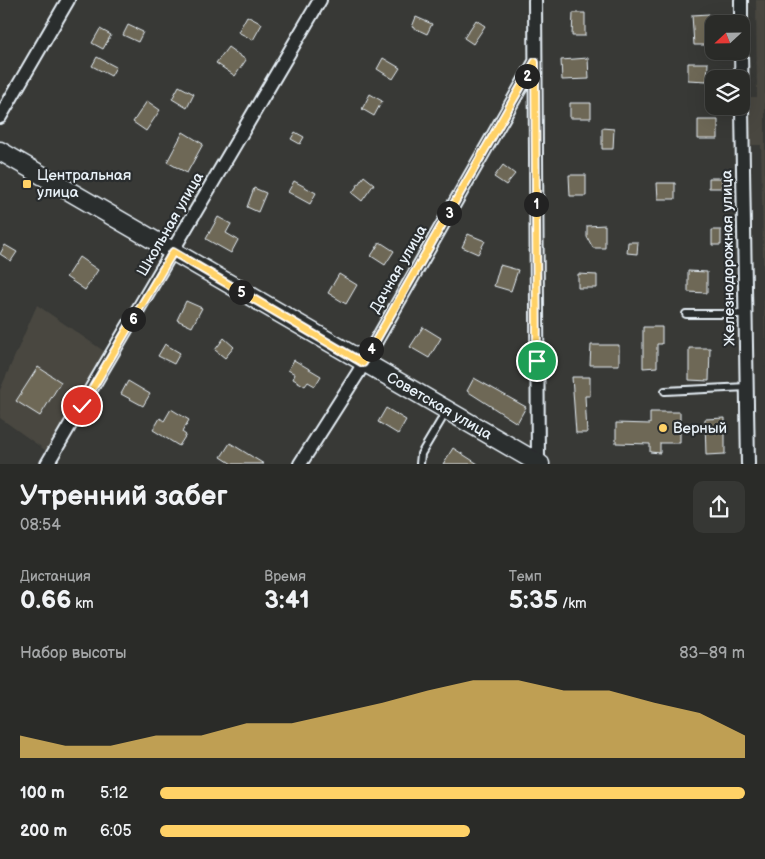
<!DOCTYPE html>
<html lang="ru">
<meta charset="utf-8">
<style>
:root{--surface:#2a2b28;--page:#363734;--text:#f1f3f6;--muted:#a5a7a8;--line:#464745;--accent:#ffd166}
body{margin:0;font-family:"Balsamiq Sans",sans-serif;background:var(--page);color:var(--text);height:100vh;display:flex;flex-direction:column;font-size:19px;white-space:nowrap}
*{box-sizing:border-box;margin:0}
p{font-size:16px;color:var(--muted)}
.icon{flex:none;width:28px;height:28px;fill:none;stroke:currentColor;stroke-width:2;stroke-linecap:round;stroke-linejoin:round}
.map{position:relative;height:464px;overflow:hidden}
.side{display:flex;flex-direction:column;background:var(--surface);flex:1}
.side>*{flex:none}
.needle{width:32px;rotate:248deg}
.buttons{position:absolute;left:705px;top:15px;display:grid;gap:10px}
.buttons a{display:grid;place-items:center;width:45px;height:45px;border-radius:10px;background:var(--surface);box-shadow:0 5px 20px #0002,0 0 0 1px var(--line);font-size:25px}
.pin{position:absolute;display:grid;place-items:center;width:42px;height:42px;color:#fff;margin:-21px;border:2px solid #fff;border-radius:50%;box-shadow:0 1px 5px #0007}
.km{position:absolute;width:25px;height:25px;margin:-12px;border-radius:50%;background:#222;color:#fff;font-size:14px;line-height:25px;text-align:center}
.round{display:grid;place-items:center;flex:none;width:52px;height:52px;border-radius:10px;background:var(--page)}
.head{display:flex;align-items:center;justify-content:space-between;height:85px;padding:0 20px}
h1{font-size:28px;font-weight:700;line-height:38px}
.figures{display:grid;grid-template-columns:repeat(3,1fr);gap:8px;height:85px;padding:5px 20px}
.figures div{display:grid;align-content:center}
.figures b{font-size:25px;font-weight:700}
.figures small{font-size:14px;font-weight:400}
.figures p{font-size:14px}
.chart{height:140px;padding:10px 20px}
.chart p{display:flex;justify-content:space-between}
.chart svg{width:100%;height:90px;margin-top:5px;fill:var(--accent);opacity:.7}
ul{padding:0 20px;list-style:none;font-size:16px}
li{display:grid;grid-template-columns:80px 60px 1fr;align-items:center;height:38px}
li i{height:12px;border-radius:6px;background:var(--accent)}
.map>svg:first-child{display:block}
.built{fill:#484740}
.building{fill:#6e6757;stroke:#e8f1f8}
.lines{fill:none;stroke-linecap:round;stroke-linejoin:round}
.service-casing{stroke:#e8f1f8;stroke-width:10}
.minor-casing{stroke:#e8f1f8;stroke-width:16}
.secondary-casing{stroke:#e8f1f8;stroke-width:21}
.service{stroke:#2a2d2e;stroke-width:6}
.minor{stroke:#2a2d2e;stroke-width:12}
.secondary{stroke:#2a2d2e;stroke-width:18}
.route-casing{stroke:#fff;stroke-width:10}
.route{stroke:#ffd166;stroke-width:6}
.poi-dot{fill:#ffd166;stroke:#2a2d2e;stroke-width:2}
.labels{text-anchor:middle;stroke-width:4.5;stroke-linejoin:round;paint-order:stroke}
.poi-label{font-size:15px;fill:#e8f1f8;stroke:#2a2d2e;text-anchor:start}
.street-label{font-size:15px;fill:#e8f1f8;stroke:#2a2d2e}
</style>
<div class="map">
<svg width="765" height="464" viewBox="0 0 765 464">
<rect width="100%" height="100%" fill="#383936"/>
<filter id="ink" filterUnits="userSpaceOnUse"><feTurbulence type="fractalNoise" baseFrequency=".02" numOctaves="2"/><feDisplacementMap in="SourceGraphic" scale="10" xChannelSelector="R" yChannelSelector="G"/><feConvolveMatrix kernelMatrix="1 2 1 2 8 2 1 2 1" color-interpolation-filters="sRGB"/></filter>
<g filter="url(#ink)">
<path class="built" d="M756 0H765V368L761 145H749L748 97H757Z
M37 305 111 356 52 455 0 418V390Z"/>
<path class="building" d="M573 13H585V36H572Z
M709 14 710 45H694L692 15Z
M247 16 262 24 253 40 238 32Z
M416 17 432 24 427 34 412 27Z
M476 20 485 26 473 44 464 38Z
M128 25 143 32 138 42 123 35Z
M100 29 111 35 103 49 92 43Z
M228 47 246 60 235 76 216 63Z
M97 57 116 67 111 76 92 66Z
M383 58 400 68 393 79 377 69Z
M588 58 589 79 562 80 561 60Z
M688 63H708L707 81 688 80Z
M179 86 194 94 187 108 172 99Z
M370 94 382 101 374 116 362 109Z
M147 101 160 110 146 131 133 122Z
M570 103H591V118H570Z
M698 120H718V139H698Z
M602 128 614 129 613 149H602Z
M183 132 203 144 187 173 167 162Z
M295 132 304 137 300 144 291 139Z
M503 165 515 174 506 185 494 177Z
M569 175H586V196H570Z
M364 176 374 184 362 201 352 193Z
M709 178H722V188H709Z
M294 181 316 193 310 204 288 192Z
M657 183H675V199H658Z
M254 188 266 193 258 212 247 207Z
M218 217 231 224 226 233 238 240 231 253 206 239Z
M605 225V248H593L587 237V226Z
M712 230H721V245H712Z
M468 234 485 241 478 254 462 247Z
M380 242 394 251 385 265 371 256Z
M628 242H638L637 254 627 253Z
M5 245 17 252 11 261 0 254Z
M79 257 98 270 85 290 66 277Z
M500 265 518 270 511 291 494 286Z
M688 271 707 272V293L688 292Z
M339 274 357 285 346 304 328 293Z
M578 274 597 275V288H578Z
M186 301 202 308 192 327 177 320Z
M423 327 441 338 429 358 410 347Z
M643 327H662V344H657V367L643 368Z
M224 338 234 347 225 358 215 350Z
M165 344 180 353 174 364 158 356Z
M591 345H619V365H590Z
M689 348H710L709 381 689 380Z
M294 360 321 376 315 386 308 382 305 386 293 379 295 374 288 370Z
M38 367 61 382 40 416 16 401Z
M572 377H590V396H585L587 433H576Z
M474 378 526 407 517 423 467 391Z
M128 381 150 394 143 406 121 394Z
M386 408 406 420 398 434 378 422Z
M171 409 189 420 182 432 186 435 179 446 153 430 160 418 164 421Z
M650 412H680V443H660V453L650 452V444L616 443V423L650 424Z
M725 418V454L706 455 705 419Z
M230 443 264 464H232L221 457Z
M453 448 478 464H443Z"/>
<g class="lines">
<defs>
<path id="service" d="M686 314H746
M665 391 747 387
M420 464 421 454 446 412"/>
<path id="minor" d="M535 0 538 463
M741 25V0
M741 51 748 464
M0 117 68 0
M47 464 320 0
M300 464 358 373 535 62"/>
<g id="secondary">
<path id="s1" d="M0 151 540 464"/>
</g>
</defs>
<use href="#service" class="service-casing"/>
<use href="#minor" class="minor-casing"/>
<use href="#secondary" class="secondary-casing"/>
<use href="#service" class="service"/>
<use href="#minor" class="minor"/>
<use href="#secondary" class="secondary"/>
</g>
</g>
<g class="lines" filter="url(#ink)">
<defs>
<path id="route" d="M82 406 173 252 363 363 535 62 537 361"/>
</defs>
<use href="#route" class="route-casing"/>
<use href="#route" class="route"/>
</g>
<g class="poi-dot">
<rect x="22" y="179" width="10" height="10" rx="2.5"/>
<circle cx="663" cy="428" r="5"/>
</g>
<g class="labels">
<g class="poi-label">
<text x="37" y="180">Центральная<tspan x="37" dy="17">улица</tspan></text>
<text x="673" y="433">Верный</text>
</g>
<g class="street-label">
<text transform="translate(170 224) rotate(-60)" y="5">Школьная улица</text>
<text transform="translate(728 258) rotate(-91)" y="5">Железнодорожная улица</text>
<text transform="translate(398 269) rotate(-60)" y="5">Дачная улица</text>
<text dy="5" stroke="none"><textPath href="#s1" startOffset="508">Советская улица</textPath></text>
</g>
</g>
</svg>
<div class="buttons">
<a><svg class="needle" viewBox="-14 -14 28 28"><path d="M0-13l5 13h-10z" fill="#e53935"/><path d="M0 13l5-13h-10z" fill="#a5a7a8"/></svg></a>
<a><svg class="icon" aria-label="layers" viewBox="0 0 24 24"><path d="M12 4l9 5-9 5-9-5zM3 14l9 5 9-5"/></svg></a>
</div>
<div class="pin" style="left:537px;top:361px;background:#1e9e55"><svg class="icon" aria-label="arrive" viewBox="0 0 24 24"><path d="M6 21V4h12l-3 4 3 4H6"/></svg></div>
<div class="pin" style="left:82px;top:406px;background:#d93025"><svg class="icon" aria-label="check" viewBox="0 0 24 24"><path d="M5 12l5 5 9-10"/></svg></div>
<b class="km" style="left:536px;top:204px">1</b>
<b class="km" style="left:527px;top:76px">2</b>
<b class="km" style="left:449px;top:213px">3</b>
<b class="km" style="left:371px;top:349px">4</b>
<b class="km" style="left:241px;top:292px">5</b>
<b class="km" style="left:133px;top:319px">6</b>
</div>
<section class="side">
<div class="head"><div><h1>Утренний забег</h1><p>08:54</p></div><a class="round"><svg class="icon" aria-label="share" viewBox="0 0 24 24"><path d="M12 15V3M7 8l5-5 5 5M5 13v7h14v-7"/></svg></a></div>
<div class="figures">
<div><p>Дистанция</p><b>0.66<small> km</small></b></div>
<div><p>Время</p><b>3:41</b></div>
<div><p>Темп</p><b>5:35<small> /km</small></b></div>
</div>
<div class="chart"><p><span>Набор высоты</span>83–89 m</p>
<svg viewBox="0 0 160 44" preserveAspectRatio="none"><path d="M0 44V33L10 38L20 38L30 33L40 33L50 27L60 27L70 22L80 17L90 11L100 6L110 6L120 11L130 11L140 17L150 22L160 33V44z"/></svg>
</div>
<ul>
<li><b>100 m</b>5:12<i style="width:100%"></i></li>
<li><b>200 m</b>6:05<i style="width:53%"></i></li>
</ul>
</section>
